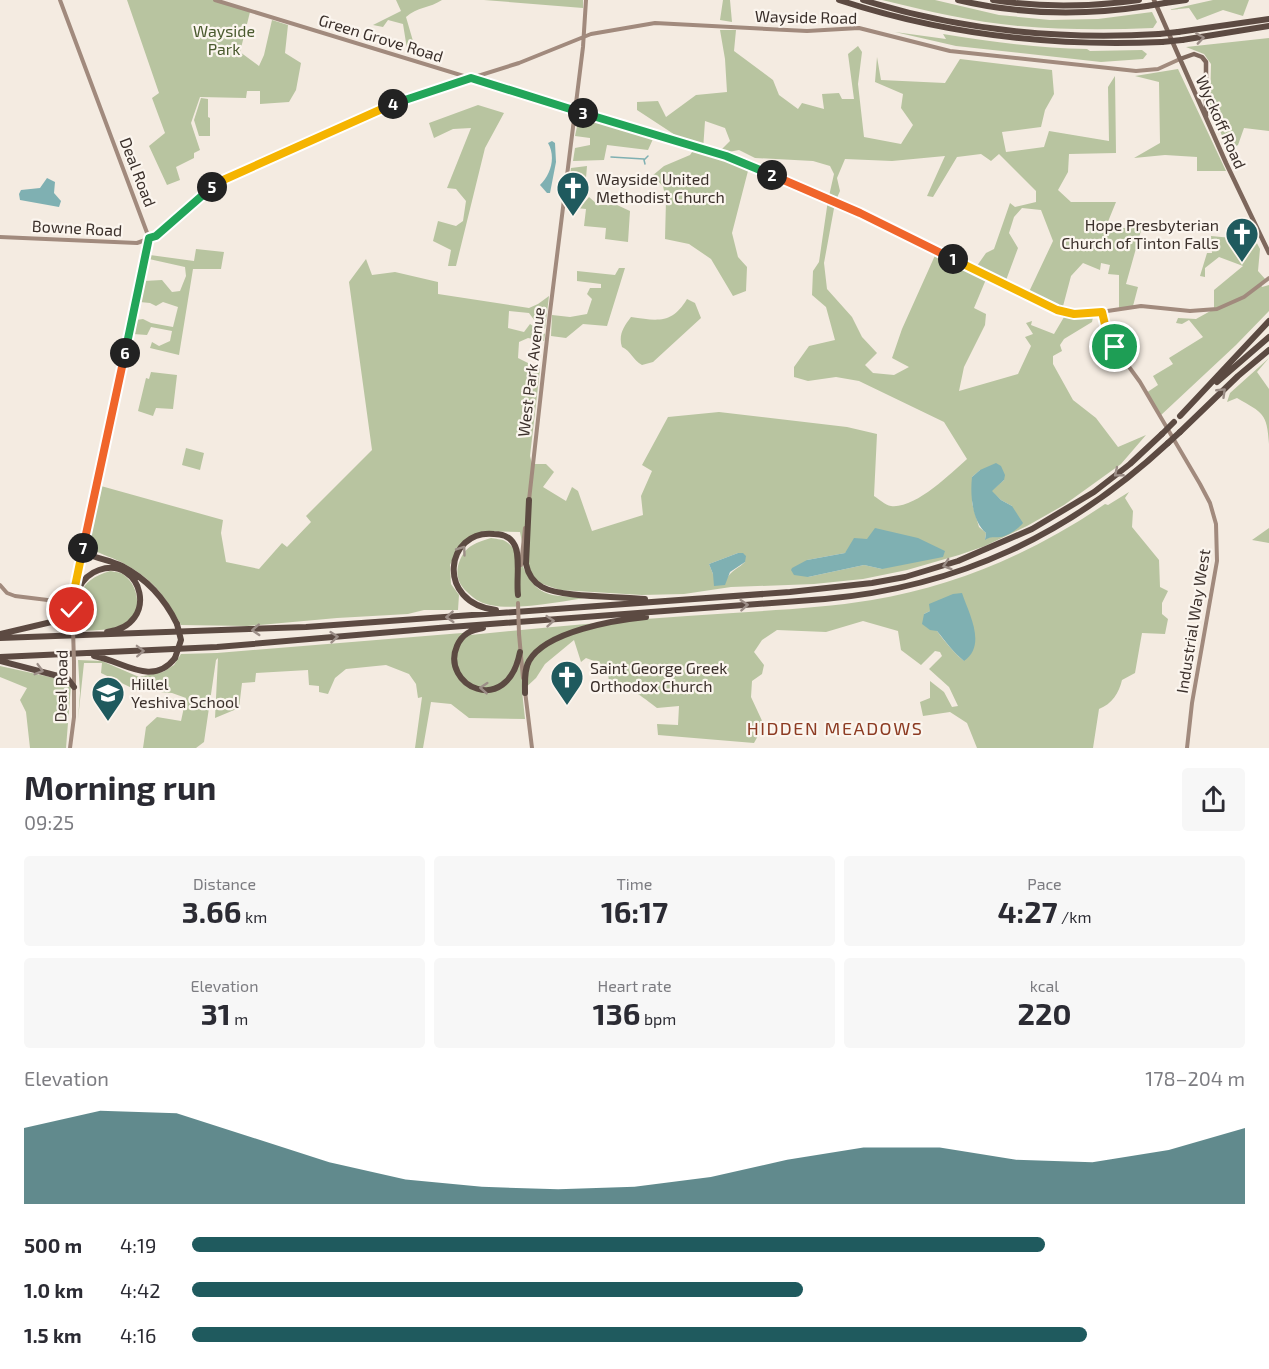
<!DOCTYPE html>
<meta charset="utf-8">
<style>
:root{--surface:#fff;--page:#f7f7f7;--text:#2b2b33;--muted:#7c7c81;--accent:#1f5a5e}
body{margin:0;font-family:"Exo 2",sans-serif;background:var(--page);color:var(--text);height:100vh;display:flex;flex-direction:column;font-size:22px;white-space:nowrap}
*{box-sizing:border-box;margin:0}
p{font-size:20px;color:var(--muted)}
.icon{flex:none;width:33px;height:33px;fill:none;stroke:currentColor;stroke-width:2;stroke-linecap:round;stroke-linejoin:round}
.map{position:relative;height:748px;overflow:hidden}
.sheet{display:flex;flex-direction:column;background:var(--surface);flex:1}
.sheet>*{flex:none}
.pin{position:absolute;display:grid;place-items:center;width:51px;height:51px;color:#fff;margin:-26px;border:3px solid #fff;border-radius:50%;box-shadow:0 2px 6px #0007}
.km{position:absolute;width:30px;height:30px;margin:-15px;border-radius:50%;background:#222;color:#fff;font-size:16px;line-height:30px;text-align:center}
.round{display:grid;place-items:center;flex:none;width:63px;height:63px;border-radius:6px;background:var(--page)}
.headline{display:flex;align-items:center;justify-content:space-between;height:102px;padding:0 24px}
h1{font-size:33px;font-weight:700;line-height:45px}
.figures{display:grid;grid-template-columns:repeat(3,1fr);gap:9px;height:102px;padding:6px 24px}
.figures div{display:grid;align-content:center;border-radius:6px;background:var(--page);text-align:center}
.figures b{font-size:30px;font-weight:700}
.figures small{font-size:16px;font-weight:400}
.figures p{font-size:16px}
.chart{height:168px;padding:12px 24px}
.chart p{display:flex;justify-content:space-between}
.chart svg{width:100%;height:108px;margin-top:6px;fill:var(--accent);opacity:.7}
ul{padding:0 24px;list-style:none;font-size:20px}
li{display:grid;grid-template-columns:96px 72px 1fr;align-items:center;height:45px}
li i{height:15px;border-radius:8px;background:var(--accent)}
.map>svg:first-child{display:block}
.green{fill:#b8c4a0;fill-rule:evenodd}
.water{fill:#7fb0b2}
.lines{fill:none;stroke-linecap:round;stroke-linejoin:round}
.stream{stroke:#7fb0b2;stroke-width:1.5}
.secondary{stroke:#a18a7d;stroke-width:4}
.primary{stroke:#7d675c;stroke-width:4.5}
.highway{stroke:#5c4a42;stroke-width:6}
.secondary-bridge{stroke:#a18a7d;stroke-width:4}
.highway-bridge{stroke:#5c4a42;stroke-width:6}
.oneway{stroke:#9c8e87}
.split-1-casing{stroke:#fff;stroke-width:12}
.split-2-casing{stroke:#fff;stroke-width:12}
.split-3-casing{stroke:#fff;stroke-width:12}
.split-4-casing{stroke:#fff;stroke-width:12}
.split-5-casing{stroke:#fff;stroke-width:12}
.split-6-casing{stroke:#fff;stroke-width:12}
.split-7-casing{stroke:#fff;stroke-width:12}
.split-8-casing{stroke:#fff;stroke-width:12}
.split-1{stroke:#f5b400;stroke-width:8}
.split-2{stroke:#f0652b;stroke-width:8}
.split-3{stroke:#22a559;stroke-width:8}
.split-4{stroke:#22a559;stroke-width:8}
.split-5{stroke:#f5b400;stroke-width:8}
.split-6{stroke:#22a559;stroke-width:8}
.split-7{stroke:#f0652b;stroke-width:8}
.split-8{stroke:#f5b400;stroke-width:8}
.labels{text-anchor:middle;stroke-width:4.5;stroke-linejoin:round;paint-order:stroke}
.street-label{font-size:16px;fill:#3b302b;stroke:#fbf5ee}
.park-label{font-size:16px;fill:#4a5a2e;stroke:#fbf5ee}
.poi-label{font-size:16px;fill:#3b302b;stroke:#fbf5ee;text-anchor:start}
.neighbourhood-label{font-size:18px;letter-spacing:1.5px;fill:#8c3b22;stroke:#fbf5ee}
</style>
<div class="map">
<svg width="1269" height="748" viewBox="0 0 1269 748">
<rect width="100%" height="100%" fill="#f4ebe1"/>
<path class="green" d="M127 0H219L250 12 240 52 259 66 264 55 272 20 288 25 285 53 301 63 296 90 289 102 260 104V91H247L246 98 200 97 191 123 200 150 194 153V158L176 167 180 180 167 185 149 146 165 133 152 98 159 93Z
M396 0H442C430 8 417 7 406 17L415 48 408 55 403 24 388 20 383 27 373 25 401 11Z
M484 0H583V8Z
M723 0H730L732 22 720 20Z
M882 0H935L999 15 1050 20 1098 19 1152 12 1157 22 1153 28C1108 30 1063 30 1019 26 973 22 927 11 882 0Z
M1213 0H1249L1243 16 1223 10 1197 20 1189 8 1168 10Z
M720 30H736L734 51 773 80 779 95 798 109 802 103 824 109 822 94 839 93 842 99H854L848 54 858 46 862 52 858 84 864 137 901 144 913 125 901 108 903 94 875 82 877 57 881 80 945 83 960 59 1052 70 1054 94 1045 110 1041 127 1002 132 1006 152 1044 147 1049 131 1109 141 1108 87 1115 76 1116 153 1069 154 1068 172 1058 190 1071 202H1116L1105 229 1142 227 1126 284 1138 287 1133 306 1119 309V275L1108 274 1110 265 1101 263 1100 270 1083 263 1071 276 1062 310 1028 294 1053 241 1041 210 1022 208 1014 217 1009 233 1018 248 1005 283 993 277H987L974 308 986 314 985 325 964 367 959 391 1018 374 1031 346 1025 337 1033 334 1026 323 1032 321 1031 325 1054 334 1067 312 1093 317 1092 322 1064 339 1060 345 1062 351 1053 356V364L1073 400 1096 418 1118 447 1146 435 1121 464 1064 505 1027 526 985 546 959 555 907 570 863 579 814 584 731 587 684 594 642 595 560 590 537 582 527 568 520 532 483 531 469 538 458 548 450 565 451 584 459 595 458 610H424L408 614 337 618 247 626 181 625C164 594 153 579 121 562 109 556 98 554 88 546L101 486 223 520 221 533 226 562 259 569 282 543 287 547 311 522 306 516 372 450 349 282 366 259 372 275 395 272 438 282V294L529 308 538 304 549 296 545 329 538 325 529 313 509 311 508 328 524 332 530 324 545 334 544 341 528 338 519 342 518 358 540 369 530 456 532 464H546L554 472 543 487 566 501 572 487 578 491 592 531 643 515 641 496 652 471 642 465 668 417 719 412 847 427 877 434 874 496C879 499 885 505 891 506 915 509 950 474 967 459L944 422 859 381 836 377 808 381 794 377V367L809 346 835 340 826 307 812 295 813 271 819 262 828 200 835 203 824 263 827 289 852 317 862 337 877 353 865 365 873 373 894 375 909 367 892 358 902 329 937 251 974 270 986 253 994 249 1010 203 1015 207 1036 202V191L999 154 991 161 981 154 957 157 933 197 927 196 945 156 892 161 845 159 837 178 840 191 836 200 829 196 834 174 830 166 813 161 755 158 739 150 723 153 722 149 730 141 725 128 705 121 703 150 749 167 732 233 738 257 747 267 746 291 733 296 711 259 689 244 665 239 666 200 663 186 652 176 664 166 690 155 695 148 637 110V102L658 101 666 117 696 95 727 92 725 59ZM980 470 1004 480 991 491 1001 500 1012 506 1000 537 991 536 985 539 986 533 979 527 972 503V477ZM867 539 882 569 864 565 808 577 807 560 845 553ZM738 553 745 562C739 568 732 570 727 578L713 574 709 564Z
M895 32 946 39 943 34C991 42 1038 48 1087 49L1090 51 1142 50 1147 54 1143 59 1101 62 956 46Z
M1269 38V131L1244 128 1238 145 1228 150 1210 107 1211 64 1204 54 1186 47Z
M1178 69 1226 171H1197V157L1165 155 1134 158 1160 143 1159 82 1135 76Z
M201 98 208 99V117L210 118V136H199L194 120Z
M478 105 504 113 485 148 456 266H448L451 250 433 241 438 221 456 226 463 221 466 201 456 189 447 188 471 128 453 129 434 138 429 123Z
M579 117 653 139 648 150 607 145 604 160 573 161 575 148 590 145V138L575 136Z
M587 166 585 190 575 195 574 202 583 204 589 197 598 205H617L630 211 628 242 605 239 606 228 584 226 586 209 566 207 571 168Z
M1248 226 1260 249 1258 271 1266 280 1261 285 1262 287 1269 285V311L1236 345 1160 416 1146 393 1158 385 1153 376 1173 364 1169 358 1203 337 1189 320 1182 324 1176 323 1178 318 1196 319 1214 309V290L1243 266 1219 257 1205 268V277L1200 276 1207 253H1212L1211 236 1242 239Z
M196 249 224 252 221 269H193L179 355 150 348 152 342 159 346 170 341 172 331 151 327 147 335 133 334 136 320 143 319 151 323 173 327 178 307 163 302 156 306 150 303 140 302 144 281 162 280 172 292 180 291 186 276 185 267 149 259 150 255 194 261Z
M619 268H625L607 326 583 324 566 338 551 336 552 315 570 317 587 314 592 299 587 294 590 288H601V284L577 281V271L615 275Z
M687 299 695 303 701 318 653 362 642 365C633 360 631 351 622 347 618 335 624 326 631 317 658 321 672 324 687 299Z
M1269 358 1257 372 1269 389V444C1267 413 1263 413 1237 398L1227 402 1230 393Z
M151 372 177 375 173 409 156 408 153 416 138 411 146 378 149 379Z
M186 448 204 453 200 470 182 465Z
M1129 492 1125 498 1133 511 1132 527 1159 560 1160 587 1168 591 1162 603V614L1168 619 1165 634 1142 633 1135 673 1122 680C1119 693 1112 704 1099 709L1093 748H977L967 723 950 712 923 716 920 702 930 698V681L944 692 952 707 958 706 949 687 929 669 942 656 940 652 935 651 921 665 901 650 898 631 863 621 826 632 777 630 762 640 754 652 764 665 762 674 752 681 751 697 764 725 754 743 658 735 657 724 678 725 679 706 657 708C644 698 625 683 609 681L607 666 586 658 581 662 574 640 545 664 536 678 522 691 525 719 469 718 451 704 431 702 423 748H415L422 697 418 698 416 684 409 674 386 665 346 669 335 678 328 694 319 692V686L309 685 308 670 256 673 255 682 242 683 239 708 215 718 218 658 216 660 204 742 196 748H143L146 727 157 717 181 721 186 698 172 693 136 690 101 673 102 663H84L78 719 80 693 78 660 102 661 139 677 163 672 174 665 181 654 217 653 462 633 470 635C542 628 614 621 687 616 748 611 811 610 872 600 956 586 1035 552 1105 504L1108 505ZM930 611 964 661C949 649 936 629 924 614Z
M1269 528V543L1252 540Z
M491 538C495 539 502 539 505 541 524 551 521 585 549 594 562 598 579 596 592 597 563 601 517 611 490 605 480 603 473 598 466 591 459 584 456 576 458 566 464 546 473 544 491 538Z
M110 571C115 572 121 572 124 575 138 585 143 610 128 621 114 632 93 630 76 631 77 600 76 581 110 571Z
M0 666 68 681 71 685 66 748H30L26 712 20 700 27 688 0 677Z"/>
<path class="water" d="M552 141 555 143 556 162 550 193H547L540 185C551 174 556 157 548 143Z
M47 178 55 182 54 193 61 201 59 207 20 200 19 194 21 190 40 188Z
M996 463 1001 466 1005 475 1004 480 992 491 1001 500 1012 506 1023 523C1018 529 1008 536 1000 537 993 538 991 536 985 540L986 533C972 521 970 495 972 477L980 470Z
M875 528 918 538 945 551 943 557 882 569 864 565 808 577 794 575 791 570 792 568 807 560 845 553 854 538 867 539Z
M738 553H743L746 556 745 562 730 572 725 585 714 586 713 574 709 564Z
M962 593C969 614 987 645 964 661 954 653 946 642 937 631L930 630 922 624 924 614 930 611 929 604 953 594Z"/>
<g class="lines">
<path class="stream" d="M611 157 644 159
M645 164 644 160 648 156"/>
<path class="secondary" d="M60 0 149 238 74 587 72 607
M215 0 729 157 860 213 1017 292 1061 311 1074 314 1094 313 1141 306 1190 311 1217 309 1244 297 1269 278
M0 237 137 243 156 236 221 181 390 105 414 96 519 63 591 34 655 23 807 31 859 28 950 51 1136 71 1158 69 1180 59
M1102 312 1105 327 1111 342 1140 382 1200 484 1210 503 1216 524 1217 561 1192 703 1187 748
M529 500 550 312 583 47 586 0
M521 565 525 528
M0 585 7 593 15 596 72 603
M73 615V629
M519 634 523 678
M525 691 532 748
M70 748 74 717V662"/>
<path class="primary" d="M1154 0 1226 163 1269 253
M1180 59 1194 54 1202 57 1206 62V116"/>
<path class="highway" d="M839 0C945 35 1051 47 1162 42
M863 0C959 30 1058 40 1159 34
M958 0C1021 15 1083 16 1147 6
M993 0C1042 8 1090 7 1139 0
M1165 3 1186 0
M1178 32 1269 19
M1182 40 1269 26
M1217 382 1269 337
M1180 416 1269 321
M1180 432 1238 376 1269 350
M529 500 526 564C528 574 533 582 542 587 562 598 620 596 645 599
M84 543 90 555C100 559 112 561 122 566 147 579 165 599 177 624
M496 610C435 603 445 529 494 534 502 534 510 537 514 544 521 554 516 581 518 595
M73 615C75 606 75 597 79 588 83 580 90 573 99 570 142 555 161 625 107 632
M483 628C471 630 462 634 457 646 440 685 507 719 520 652
M0 634 60 620 72 610
M0 638 306 627 790 592 872 583 905 577 958 561 1032 529 1094 492 1130 464 1162 434
M94 656C121 660 152 688 175 658
M0 657 217 647 450 627 825 599C959 587 1070 534 1168 443
M0 661 62 677 68 679 74 687
M525 693C525 682 524 670 529 661 546 631 616 620 646 617"/>
<path class="secondary-bridge" d="M518 603 519 634
M73 629 74 662"/>
<path class="highway-bridge" d="M1147 6 1165 3
M1159 34 1178 32
M1162 42 1182 40
M1162 434 1174 422
M1168 443 1180 432
M175 658 181 640 177 624"/>
</g>
<defs><path id="oneway-chevron" d="M-2-3.5L2.5 0L-2 3.5" fill="none" stroke-width="1.6" stroke-linecap="round" stroke-linejoin="round" transform="scale(1.5)"/></defs>
<g class="oneway">
<use href="#oneway-chevron" transform="translate(1200 38) rotate(-8)"/>
<use href="#oneway-chevron" transform="translate(1222 392) rotate(-44)"/>
<use href="#oneway-chevron" transform="translate(1118 473) rotate(141)"/>
<use href="#oneway-chevron" transform="translate(462 550) rotate(-54)"/>
<use href="#oneway-chevron" transform="translate(947 565) rotate(162)"/>
<use href="#oneway-chevron" transform="translate(744 605) rotate(-4)"/>
<use href="#oneway-chevron" transform="translate(450 617) rotate(176)"/>
<use href="#oneway-chevron" transform="translate(550 621) rotate(-5)"/>
<use href="#oneway-chevron" transform="translate(256 630) rotate(177)"/>
<use href="#oneway-chevron" transform="translate(334 637) rotate(-5)"/>
<use href="#oneway-chevron" transform="translate(140 651) rotate(-2)"/>
<use href="#oneway-chevron" transform="translate(39 670) rotate(16)"/>
<use href="#oneway-chevron" transform="translate(484 688) rotate(-176)"/>
</g>
<g class="lines">
<defs>
<path id="split-1" d="M953 259 1057 310 1074 314 1102 312 1107 333 1115 347"/>
<path id="split-2" d="M772 175 860 213 953 259"/>
<path id="split-3" d="M583 113 726 156 772 175"/>
<path id="split-4" d="M393 104 471 78 583 113"/>
<path id="split-5" d="M212 187 221 181 393 104"/>
<path id="split-6" d="M125 353 149 238 156 236 212 187"/>
<path id="split-7" d="M83 548 125 353"/>
<path id="split-8" d="M72 610 73 596 83 548"/>
</defs>
<use href="#split-1" class="split-1-casing"/>
<use href="#split-2" class="split-2-casing"/>
<use href="#split-3" class="split-3-casing"/>
<use href="#split-4" class="split-4-casing"/>
<use href="#split-5" class="split-5-casing"/>
<use href="#split-6" class="split-6-casing"/>
<use href="#split-7" class="split-7-casing"/>
<use href="#split-8" class="split-8-casing"/>
<use href="#split-1" class="split-1"/>
<use href="#split-2" class="split-2"/>
<use href="#split-3" class="split-3"/>
<use href="#split-4" class="split-4"/>
<use href="#split-5" class="split-5"/>
<use href="#split-6" class="split-6"/>
<use href="#split-7" class="split-7"/>
<use href="#split-8" class="split-8"/>
</g>
<defs>
<symbol id="church-pin" viewBox="-11 -11 22 30"><path d="M0 17L-7.5 6A9.5 9.5 0 1 1 7.5 6Z" fill="#1f5a5e" stroke="#fbf5ee"/><path d="M-1.2-6h2.4v3.5h3.3v2.4h-3.3V6h-2.4V-.1h-3.3v-2.4h3.3Z" fill="#fff"/></symbol>
<symbol id="school-pin" viewBox="-11 -11 22 30"><path d="M0 17L-7.5 6A9.5 9.5 0 1 1 7.5 6Z" fill="#1f5a5e" stroke="#fbf5ee"/><path d="M0-5L7-2L0 1L-7-2ZM-4 1L0 2.5L4 1V4Q0 6-4 4Z" fill="#fff"/></symbol>
</defs>
<g fill-rule="evenodd">
<use href="#church-pin" x="554" y="169" width="38" height="52"/>
<use href="#church-pin" x="1223" y="215" width="38" height="52"/>
<use href="#church-pin" x="548" y="658" width="38" height="52"/>
<use href="#school-pin" x="89" y="674" width="38" height="52"/>
</g>
<g class="labels">
<g class="street-label">
<text transform="translate(806 17) rotate(1)" y="6">Wayside Road</text>
<text transform="translate(381 38) rotate(17)" y="6">Green Grove Road</text>
<text transform="translate(1221 122) rotate(66)" y="6">Wyckoff Road</text>
<text transform="translate(138 172) rotate(69)" y="6">Deal Road</text>
<text transform="translate(77 228) rotate(3)" y="6">Bowne Road</text>
<text transform="translate(531 372) rotate(-83)" y="6">West Park Avenue</text>
<text transform="translate(1193 621) rotate(-81)" y="6">Industrial Way West</text>
<text transform="translate(61 686) rotate(-89)" y="6">Deal Road</text>
</g>
<g class="park-label">
<text x="224" y="37">Wayside<tspan x="224" dy="18">Park</tspan></text>
</g>
<g class="poi-label">
<text x="596" y="185">Wayside United<tspan x="596" dy="18">Methodist Church</tspan></text>
<text x="1219" y="231" text-anchor="end">Hope Presbyterian<tspan x="1219" dy="18">Church of Tinton Falls</tspan></text>
<text x="590" y="674">Saint George Greek<tspan x="590" dy="18">Orthodox Church</tspan></text>
<text x="131" y="690">Hillel<tspan x="131" dy="18">Yeshiva School</tspan></text>
</g>
<g class="neighbourhood-label">
<text x="835" y="735">HIDDEN MEADOWS</text>
</g>
</g>
</svg>
<div class="pin" style="left:1115px;top:347px;background:#1e9e55"><svg class="icon" aria-label="arrive" viewBox="0 0 24 24"><path d="M6 21V4h12l-3 4 3 4H6"/></svg></div>
<div class="pin" style="left:72px;top:610px;background:#d93025"><svg class="icon" aria-label="check" viewBox="0 0 24 24"><path d="M5 12l5 5 9-10"/></svg></div>
<b class="km" style="left:953px;top:259px">1</b>
<b class="km" style="left:772px;top:175px">2</b>
<b class="km" style="left:583px;top:113px">3</b>
<b class="km" style="left:393px;top:104px">4</b>
<b class="km" style="left:212px;top:187px">5</b>
<b class="km" style="left:125px;top:353px">6</b>
<b class="km" style="left:83px;top:548px">7</b>
</div>
<section class="sheet">
<div class="headline"><div><h1>Morning run</h1><p>09:25</p></div><a class="round"><svg class="icon" aria-label="share" viewBox="0 0 24 24"><path d="M12 15V3M7 8l5-5 5 5M5 13v7h14v-7"/></svg></a></div>
<div class="figures">
<div><p>Distance</p><b>3.66<small> km</small></b></div>
<div><p>Time</p><b>16:17</b></div>
<div><p>Pace</p><b>4:27<small> /km</small></b></div>
</div>
<div class="figures">
<div><p>Elevation</p><b>31<small> m</small></b></div>
<div><p>Heart rate</p><b>136<small> bpm</small></b></div>
<div><p>kcal</p><b>220</b></div>
</div>
<div class="chart"><p><span>Elevation</span>178–204 m</p>
<svg viewBox="0 0 160 44" preserveAspectRatio="none"><path d="M0 44V13L10 6L20 7L30 17L40 27L50 34L60 37L70 38L80 37L90 33L100 26L110 21L120 21L130 26L140 27L150 22L160 13V44z"/></svg>
</div>
<ul>
<li><b>500 m</b>4:19<i style="width:81%"></i></li>
<li><b>1.0 km</b>4:42<i style="width:58%"></i></li>
<li><b>1.5 km</b>4:16<i style="width:85%"></i></li>
</ul>
</section>
